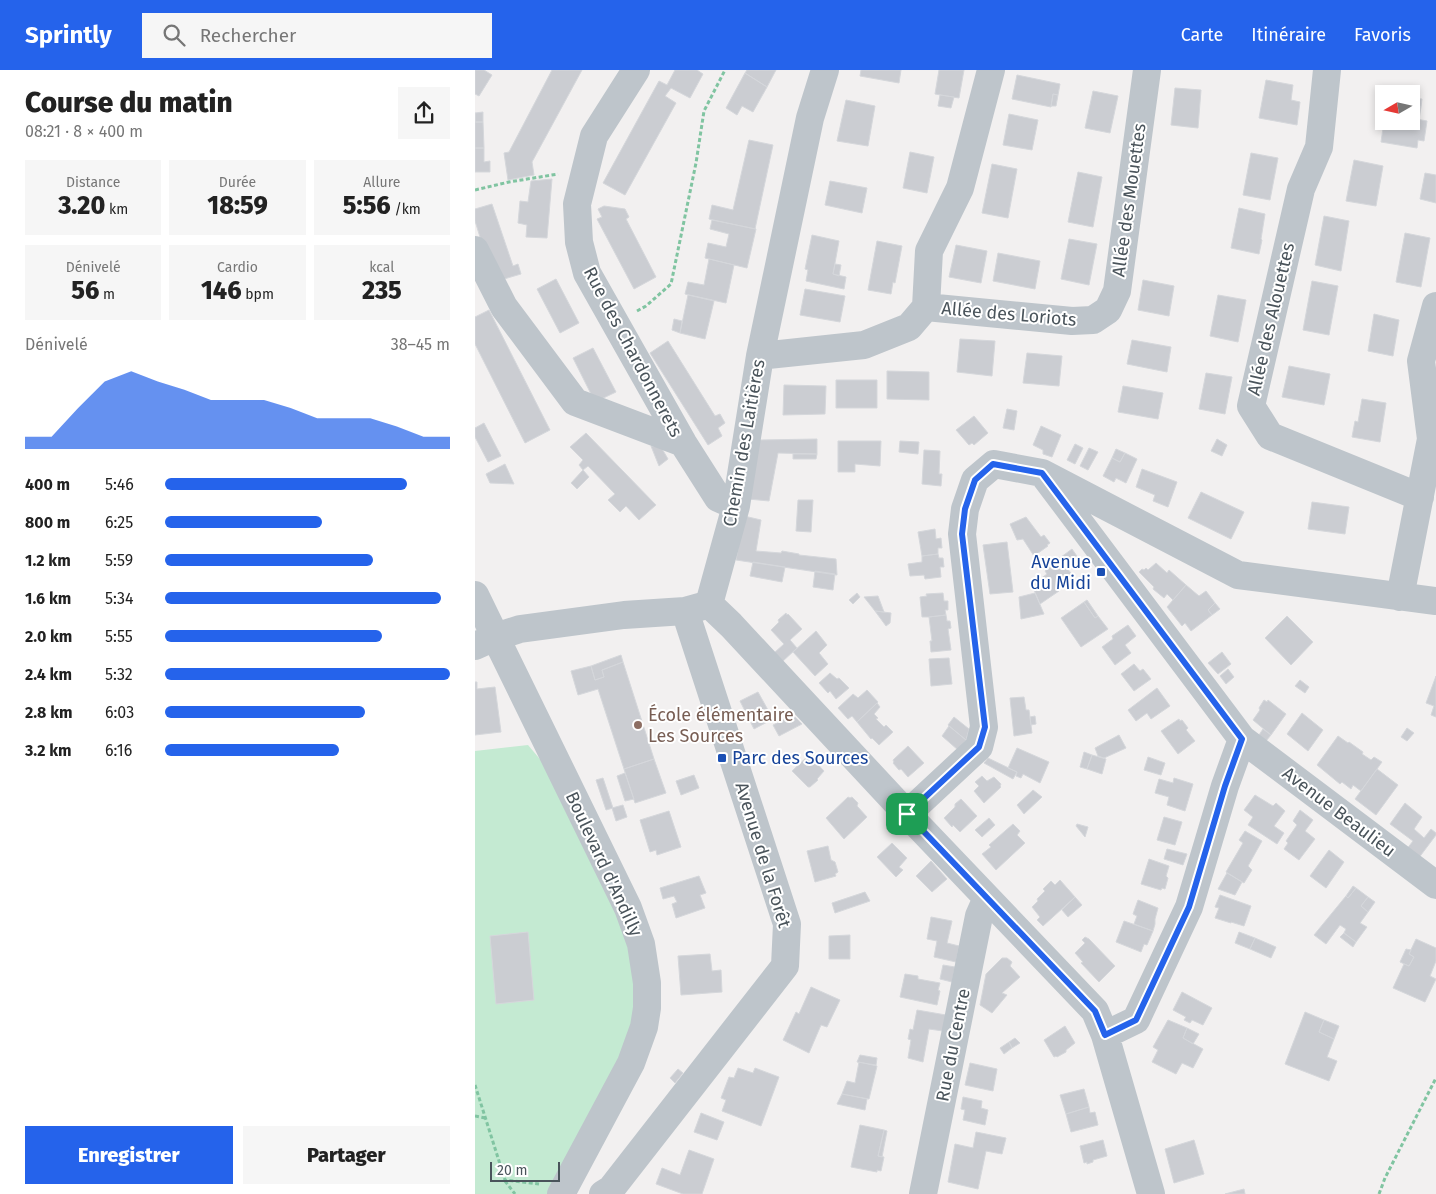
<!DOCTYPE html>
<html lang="fr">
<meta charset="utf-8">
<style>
:root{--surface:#fff;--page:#f6f6f6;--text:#222;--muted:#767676;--accent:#2563eb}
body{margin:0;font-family:"Fira Sans",sans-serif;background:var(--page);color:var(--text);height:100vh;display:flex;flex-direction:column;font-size:19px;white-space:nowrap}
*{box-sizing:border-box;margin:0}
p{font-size:16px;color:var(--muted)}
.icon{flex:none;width:28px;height:28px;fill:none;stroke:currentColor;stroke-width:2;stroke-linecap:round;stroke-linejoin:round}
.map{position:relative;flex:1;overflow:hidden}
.sheet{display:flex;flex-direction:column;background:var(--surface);width:475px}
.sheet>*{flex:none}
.needle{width:32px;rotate:261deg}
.tools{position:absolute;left:900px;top:15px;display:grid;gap:10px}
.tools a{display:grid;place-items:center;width:45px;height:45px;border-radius:0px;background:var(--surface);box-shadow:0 2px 8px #0003;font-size:25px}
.scale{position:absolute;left:15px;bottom:12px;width:70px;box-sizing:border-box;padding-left:5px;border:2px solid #4a545b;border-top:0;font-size:14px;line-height:18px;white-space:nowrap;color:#4a545b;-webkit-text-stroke:4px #fff;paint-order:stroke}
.pin{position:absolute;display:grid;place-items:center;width:42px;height:42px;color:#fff;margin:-21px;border-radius:10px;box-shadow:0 2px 8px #0006}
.round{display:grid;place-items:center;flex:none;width:52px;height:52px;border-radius:0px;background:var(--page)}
.summary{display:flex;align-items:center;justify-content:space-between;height:85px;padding:0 25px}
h1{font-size:28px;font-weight:800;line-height:38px}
.stats{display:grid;grid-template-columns:repeat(3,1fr);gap:8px;height:85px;padding:5px 25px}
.stats div{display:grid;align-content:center;border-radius:0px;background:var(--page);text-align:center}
.stats b{font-size:25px;font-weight:800}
.stats small{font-size:14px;font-weight:400}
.stats p{font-size:14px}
.chart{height:140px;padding:10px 25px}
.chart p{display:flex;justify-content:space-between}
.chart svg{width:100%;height:90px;margin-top:5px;fill:var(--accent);opacity:.7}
.primary-button{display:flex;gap:10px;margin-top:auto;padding:10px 25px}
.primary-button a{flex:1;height:58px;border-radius:0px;background:var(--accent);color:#fff;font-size:20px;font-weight:800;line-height:58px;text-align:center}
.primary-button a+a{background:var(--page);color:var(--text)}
ul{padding:0 25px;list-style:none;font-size:16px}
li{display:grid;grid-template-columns:80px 60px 1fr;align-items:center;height:38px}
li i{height:12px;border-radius:6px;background:var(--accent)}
header{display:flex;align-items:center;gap:30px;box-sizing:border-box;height:70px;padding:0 25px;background:var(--accent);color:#fff}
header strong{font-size:24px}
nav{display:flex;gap:28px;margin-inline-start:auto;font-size:18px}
.search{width:350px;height:45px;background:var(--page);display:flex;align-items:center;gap:12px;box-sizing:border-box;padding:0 18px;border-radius:0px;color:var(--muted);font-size:19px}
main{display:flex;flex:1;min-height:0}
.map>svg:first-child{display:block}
.green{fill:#c4ead2}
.building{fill:#cbcdd2;stroke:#d5d7db}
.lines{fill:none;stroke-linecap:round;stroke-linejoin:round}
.path{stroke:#80c4a1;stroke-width:3;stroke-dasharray:4 2.5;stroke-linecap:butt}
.minor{stroke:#bec5cb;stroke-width:28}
.route-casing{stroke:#fff;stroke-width:10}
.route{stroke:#2563eb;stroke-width:6}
.transit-dot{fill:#1a4fb4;stroke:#fff;stroke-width:2}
.education-dot{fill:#8d6e63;stroke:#fff;stroke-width:2}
.labels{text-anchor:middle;stroke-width:4;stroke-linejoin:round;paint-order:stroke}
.street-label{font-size:18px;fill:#4a545b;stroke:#fff}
.transit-label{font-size:18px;fill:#164399;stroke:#fff;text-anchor:end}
.education-label{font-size:18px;fill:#785e54;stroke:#fff;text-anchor:start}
</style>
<header>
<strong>Sprintly</strong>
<div class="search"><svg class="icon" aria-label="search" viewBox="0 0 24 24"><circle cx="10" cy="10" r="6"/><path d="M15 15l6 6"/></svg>Rechercher</div>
<nav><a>Carte</a><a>Itinéraire</a><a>Favoris</a></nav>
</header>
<main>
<section class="sheet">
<div class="summary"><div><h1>Course du matin</h1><p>08:21 · 8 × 400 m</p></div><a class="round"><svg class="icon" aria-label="share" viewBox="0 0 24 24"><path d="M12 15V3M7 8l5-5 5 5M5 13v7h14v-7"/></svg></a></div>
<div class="stats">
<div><p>Distance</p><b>3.20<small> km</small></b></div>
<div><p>Durée</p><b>18:59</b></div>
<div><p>Allure</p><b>5:56<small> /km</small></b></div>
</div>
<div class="stats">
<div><p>Dénivelé</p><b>56<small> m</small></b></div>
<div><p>Cardio</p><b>146<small> bpm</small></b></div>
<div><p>kcal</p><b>235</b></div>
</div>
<div class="chart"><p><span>Dénivelé</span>38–45 m</p>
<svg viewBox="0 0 160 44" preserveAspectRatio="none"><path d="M0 44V38L10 38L20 24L30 11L40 6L50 11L60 15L70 20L80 20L90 20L100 24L110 29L120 29L130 29L140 33L150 38L160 38V44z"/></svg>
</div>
<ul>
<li><b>400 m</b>5:46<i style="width:85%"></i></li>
<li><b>800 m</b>6:25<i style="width:55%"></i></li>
<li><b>1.2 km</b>5:59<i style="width:73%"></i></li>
<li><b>1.6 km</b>5:34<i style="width:97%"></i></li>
<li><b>2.0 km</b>5:55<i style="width:76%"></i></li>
<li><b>2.4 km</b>5:32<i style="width:100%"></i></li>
<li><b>2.8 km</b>6:03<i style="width:70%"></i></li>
<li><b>3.2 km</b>6:16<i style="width:61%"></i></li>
</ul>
<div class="primary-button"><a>Enregistrer</a><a>Partager</a></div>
</section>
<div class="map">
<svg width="961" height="1124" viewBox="0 0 961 1124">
<rect width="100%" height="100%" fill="#f2f0f0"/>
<path class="green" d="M53 675 75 701 147 844 169 957 84 1124H0V681Z"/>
<path class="building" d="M0 0H9L17 5 4 26 0 24Z
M77 0H107L57 92 59 105 33 110 29 83 34 82Z
M200 0H222L228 4 215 28 196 18 190 26 201 33 150 125 128 113 184 11 192 15Z
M272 0H301L292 17 270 3Z
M386 0H426L424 13 385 6Z
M464 0H489L484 28 460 24Z
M270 3 292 17 278 42 267 36 262 45 251 38Z
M542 5 585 14 583 25 578 24 576 37 537 29Z
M791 10 818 15 816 30 825 32 822 55 784 48Z
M700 18 726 20 723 58 696 55Z
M618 21 643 26 635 63 610 58Z
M578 24 583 25 581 36H576Z
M465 25 479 27 476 38 463 36Z
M936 28 947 29 946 37 936 36Z
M371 30 400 36 393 76 362 71Z
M936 36 946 37 944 49 936 48Z
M8 42V52H0V43Z
M0 43V52H8L9 78H0Z
M534 44 563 50 557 80 528 75Z
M936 48 952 51 949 71 943 70 942 78 906 72 909 51H936Z
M274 70 298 75 280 159 234 149 237 135 258 140Z
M0 78H9V92L15 91V102H0Z
M435 82 459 87 452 123 428 118Z
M776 83 803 88 795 130 768 125Z
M879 90 908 96 901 136 871 131Z
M517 94 542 99 533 148 507 143Z
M603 102 627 107 618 157 593 152Z
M950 103 961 105V133L945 129Z
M77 109 72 168 51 167 52 155 43 153 45 131 53 132 56 111Z
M355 111 392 118 387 143 350 135Z
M17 134 38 196 43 194 46 204 19 212 0 151V139Z
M129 136 150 139 154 147 151 149 181 207 159 219 122 149 127 147 123 139Z
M764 138 790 144 786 169 787 170 784 184 756 178Z
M849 146 874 151 866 201 840 195Z
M237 150 281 159 272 198 230 188 233 173 251 177 254 164 235 159Z
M930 163 955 168 946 217 921 212Z
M337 165 364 171 358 204 371 207 369 219 331 211 333 200 330 199Z
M594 169 622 174 614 215 586 209Z
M402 171 427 176 420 213 418 212 416 224 393 220Z
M481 175 512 181 506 213 474 207Z
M523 183 565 191 560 219 518 211Z
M234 189 259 195 251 233 210 224 213 212 229 215Z
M360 194 366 195 364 206 358 204Z
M81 209 104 253 85 263 62 219Z
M668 210 699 216 694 246 663 240Z
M837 211 863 216 854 265 828 260Z
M330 219 370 226 365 252 325 245Z
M213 225 239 231 230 269 205 263Z
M743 225 771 230 763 272 735 266Z
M14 240 75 360 50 373 0 274V247Z
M899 244 924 250 918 286 893 281Z
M199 249 207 251 205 263 197 260Z
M485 269 520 271 517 306 482 302Z
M657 270 696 277 692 302 652 294Z
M193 271 240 346 245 344 250 353 243 358 247 366 233 375 175 283Z
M118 278 141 322 120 332 98 288Z
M552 283 587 286 584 316 548 313Z
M814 296 855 304 849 335 807 327Z
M412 301 454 302V330L412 329Z
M731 303 757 307 750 344 724 339Z
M361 310H402V338H361Z
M309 315 351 316 350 344 308 345Z
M648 316 688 323 683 349 643 342Z
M887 329 911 333 905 372 877 367 880 351 883 352Z
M532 339 542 341 539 360 528 358Z
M499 346 513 363 499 375 497 373 494 375 481 360Z
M9 353 26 386 13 392 0 367V358Z
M566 356 586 365 577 387 568 384V380L558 375Z
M111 363 181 435 164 450 151 436 145 442 133 430 140 424 113 396 108 400 104 395 108 390 95 377Z
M342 369V384L303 383 294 431 273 429 284 370Z
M742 369 752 375 747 386 736 381Z
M363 371H406L405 396 380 394V402H363Z
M425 371 444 372 443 384 424 382Z
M600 374 608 378 600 394 592 390Z
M176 376 186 377 193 389 184 396Z
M614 378 623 382 613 400 605 396Z
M641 379 650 383 645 392 637 388Z
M449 380 465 381 464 404H467L466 416 447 414Z
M650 383 662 389 651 413 641 408 639 412 628 406 637 388 645 392Z
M318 384H342L341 389H318Z
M30 394 39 414 15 413 11 404Z
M667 399 702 412 693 437 678 431 680 425 661 417Z
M108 400 114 407 102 419 96 413Z
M726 422 769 442 756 469 713 448Z
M323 430H338L336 462 321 461Z
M837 432 874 437 870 464 833 459Z
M269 446 286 450 281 481 306 483 307 481 324 484V485L361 489 362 505 261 490Z
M551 447 566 467 569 465 575 473 572 475 573 476 559 486 548 469 542 470 535 454Z
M460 459 461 469 466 468 467 478H463V484L447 486 443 462Z
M532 472 538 522 515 524 508 475Z
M597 479 604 489 592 498 599 507 583 518 584 521 565 534 557 515 572 504 570 501 583 491 582 490Z
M463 484 464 488H468L469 497H465L466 507 450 509 449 505 435 506 433 494 447 492V486Z
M278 492 310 497 307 512 275 506Z
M681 493 692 503 694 500 711 515 698 530 692 524 689 528 678 519 679 517 664 502 667 499 669 500 671 498 673 500Z
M340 501 360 504 358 520 338 517Z
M711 515 724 526 731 521 740 533 733 540 737 545 716 561 710 553 707 556 692 537Z
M382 523 385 527 378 534 374 530Z
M468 523 469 531H473V540H470L471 545 454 547H447L445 527 452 526 451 524Z
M560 523 569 544 546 549 544 527Z
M403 526 409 542 400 541 389 527Z
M612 530 623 546 620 548 609 532Z
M609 532 620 548 623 546 633 559 606 577 586 548Z
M740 533 745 539 737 545 733 540Z
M400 541 416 543 415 553 411 556Z
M311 543 312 545 313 544 327 559 315 570 322 578 307 592 299 583 309 574 296 560 304 552 303 550Z
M471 545 472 551H475L476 558 473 559 476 580 456 582 455 571H457L454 547Z
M812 546 838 572 816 595 790 568Z
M653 555 661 566 650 575 656 583 640 595 627 577 638 569 637 566Z
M341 561 352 575 344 583 353 594 340 606 318 582Z
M747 582 756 594 743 604 733 593Z
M146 585 148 592 127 600 129 607 120 610 116 596Z
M474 588 477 614 456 616 454 589Z
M148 592 179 689 149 699 123 619 103 625 96 601 116 596 120 610 129 607 127 600Z
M659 594 665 601 668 599 676 609 659 621 646 604Z
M753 599 759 607 751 614 745 606Z
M355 603 362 609 364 608 374 618 361 629 355 621 353 623 344 613Z
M961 606V647L956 645 959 636 951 633Z
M825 610 834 617 830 623 820 616Z
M0 612H2V619L20 617 26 662 0 665Z
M682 618 695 636 676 649 672 643 661 651 653 640Z
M392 620 403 632 382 652 377 646 373 649 363 638 378 624 383 628Z
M283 622 298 649 279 659 265 631Z
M549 627 551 640H554L557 663 539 666 535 628Z
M789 630 792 632 793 630 811 644 796 665 778 650 785 640 784 638Z
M402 633 405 637 399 644 403 648 401 649 409 657 411 655 418 662 404 675 397 668 396 669 382 652Z
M827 643 848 660 833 681 812 664Z
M318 645 327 654 304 666 298 655Z
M560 646 561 654 556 655 555 647Z
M479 647 494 659 491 670 473 655Z
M704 649 705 651 707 650 713 658 711 660 720 671 703 684 686 661Z
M474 656 491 670 483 680 467 666Z
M932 658 939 663 932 671 926 667Z
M788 659 796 665 791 671 784 665Z
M644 665 651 678 629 688 623 686 620 678Z
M863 666 873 673 874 672 888 682 887 684 896 690 899 687 907 692 886 721 878 715 876 719 867 712 865 714 842 695Z
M433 676 449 693 433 707 426 699 424 700 418 693 419 692 418 690Z
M542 678 574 692 565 713 548 704 546 708 541 706 542 702 533 698Z
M609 682 617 685 612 699 605 697Z
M334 685 349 701 342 709 343 710 335 717H333L317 701Z
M617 685 631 689 627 704 612 699Z
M673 687 690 693 686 705 669 700Z
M513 688 542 702 538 709 509 693Z
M179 689 191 723 160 733 149 699Z
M902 699 923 715 901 745 880 729Z
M150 703 159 729 150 731 142 706Z
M219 705 224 718 206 725 201 711Z
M507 706 512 711 519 707 526 714 525 716 526 717 509 733 499 721 504 716 500 712Z
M128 708 138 738 131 740 121 710Z
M699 708 718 714 710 741 692 735 694 727 680 723 684 709 698 713Z
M558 720 567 727 549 744 542 735Z
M780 725 798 736 801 733 810 741 799 756 809 763 802 774 773 755 778 747 769 740Z
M373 727 375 728 377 727 383 733 382 736 392 747 369 769 351 748Z
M486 729 502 746 485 762 478 755 477 757 469 748 480 737V734Z
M930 733 947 747 939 759 949 768 956 759 961 763V765L940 793 928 784 938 771 915 754Z
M148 735 152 747 141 751 137 738Z
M825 740 838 750 830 761 840 769 824 790 809 779 813 773 811 771 822 755 818 751Z
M194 741 206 777 182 785 181 780 175 782 165 750Z
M689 747 707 752 700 775 682 770Z
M514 748 520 755 507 767 500 760Z
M538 754 545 761 542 765 550 773 521 800 507 784 516 777 514 775Z
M602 754 613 757 610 767 601 756Z
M770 761 787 771 773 796 777 800 769 813 751 802 768 773 764 770Z
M417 773 432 788 424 797 428 800 421 807 402 787Z
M353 776 356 790 360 792 363 802 360 804 361 806 340 812 332 781Z
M692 779 712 784 708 795 689 789Z
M854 780 869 792 851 818 835 806Z
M674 789 694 796 691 806 693 808 690 819 687 818 686 820 666 814Z
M456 791 472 809 457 822 441 806Z
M752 803 767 812 760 825 743 819Z
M224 806 231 823 225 825 230 838 201 848 197 834 202 832 199 826 188 829 185 818Z
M585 810 600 827 568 856 562 850 565 847 557 837 563 831 562 829 570 821 568 819 576 811 580 815Z
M878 816 881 818 873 828 871 826Z
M881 818 893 827 886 836 893 842 885 853 892 857 881 872 869 863 871 859 865 855 851 874 839 865 871 826 873 828Z
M390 822 395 831 360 843 357 833Z
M745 825 776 836 769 856 756 852V853L740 848 744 838 740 837Z
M600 827 607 835 593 847 587 840Z
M893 827 900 832 893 842 886 836Z
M663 830 683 838 680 849V854L678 861 659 854 662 846 658 844Z
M456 847 477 851 472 873 484 876 481 892 459 887 462 871 452 869Z
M649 851 678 861 672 875 669 874 666 882 641 872Z
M53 862 59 930 21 934 15 866Z
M764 862 780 868 775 879 760 873Z
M869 863 881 872 878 877 865 867Z
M375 865V889H354V866Z
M610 867 614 869 640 896 624 912 606 893 608 892 600 883 610 873 607 870Z
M780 868 801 877 796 888 775 879Z
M941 869 961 878V891L955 906 961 909 950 932 918 918 929 894 934 896 939 887 934 884Z
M931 879 936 880 934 884 939 887 934 896 925 892Z
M235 884 237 901 246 900 247 922 206 925 203 886Z
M527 888H532L537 892 535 896 545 907 527 923 532 925 517 943 505 935 511 904Z
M468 895 480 897 477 912 465 909Z
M430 904 443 906V909L465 913 463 920 465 921 462 935 425 927Z
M336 917 365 930 352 957 346 955 334 983 308 970 321 942 324 944Z
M707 922 737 938 728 955 717 950 715 953 709 950 711 947 698 940Z
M442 940 471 945 468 961 454 959 448 992 433 988 436 970 433 969 435 959 438 960Z
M830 942 849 950 844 962 859 969 852 987 862 991 854 1011 810 994Z
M693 950 712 958 708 968 728 979 718 998 707 993 701 1004 677 992 683 980 678 977Z
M849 950 864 956 859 969 844 962Z
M590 956 600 973 591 980V982L582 987 581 986 579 987 569 970Z
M712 958 724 964 718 974 708 968Z
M540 968 545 973 537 978 534 972Z
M534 972 537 978 529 984 525 978Z
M385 985 402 988 401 995 382 992Z
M384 992 402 996 394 1029 367 1024 372 1011 380 1013Z
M495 993 522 999 518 1021 490 1015Z
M263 998 278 1003 280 998 304 1007 286 1056 247 1041 251 1030 246 1028 254 1007 259 1008Z
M203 999 208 1003 200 1013 195 1008Z
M609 1019 614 1037 591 1044 585 1025Z
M367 1024 392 1029 390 1040 362 1034Z
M488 1027 507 1031 506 1038 513 1040 510 1055 488 1050 490 1040 486 1039Z
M614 1037 615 1043 620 1042 623 1055 596 1062 591 1044Z
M226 1043 249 1052 242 1070 219 1062Z
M385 1055 409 1060 403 1086 409 1087 406 1101 402 1100V1102L376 1097Z
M409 1060 412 1061 407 1087 403 1086Z
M501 1062 531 1068 527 1084 511 1081 503 1119 473 1112 480 1074 498 1078Z
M628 1070 632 1086 618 1090V1092L612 1094V1092L609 1093 605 1076Z
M719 1070 729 1104 699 1113 690 1079Z
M214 1080 239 1089 227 1124H208L181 1114 187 1098 205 1105Z
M769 1119 770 1124H750Z"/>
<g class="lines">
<path class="path" d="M0 120 34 112 83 104
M162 241 171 236 196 214 221 93 229 41 250 0
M0 1015 30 1110 64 1114
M0 1046 10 1048
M30 1111 40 1124
M904 1124 910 1108 961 1008"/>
<path class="minor" d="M161 0 119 66 102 134 104 172 112 203 208 373 243 428 261 436
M852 0 844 77 826 119 776 336 795 366 945 427
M0 180 29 237 100 332 208 373
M451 237 454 181 485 118 516 0
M285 286 389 275 434 257 451 237 597 251 618 250 633 240 642 221 672 0
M571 408 767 669 750 716 714 837 661 950 630 965
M0 525 153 838 166 874 172 913V938L169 957 156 993 86 1124
M925 527 956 369 946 291 961 236
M234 534 256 555 432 744 620 941 630 965 676 1124
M234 534 261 436 285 286 335 48 350 0
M0 576 20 567 45 559 149 545 210 541 228 536
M767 669 961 815
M432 744 504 677 509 657 487 464 490 439 500 410 519 394 567 403 763 505 961 531
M128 1124 136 1119 310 896 312 854 210 541
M448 1124 504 846 512 828"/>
</g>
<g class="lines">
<defs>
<path id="route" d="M518 394 567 403 767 669 750 716 714 837 661 950 630 965 620 941 432 744 504 677 510 657 487 464 490 439 500 410Z"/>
</defs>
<use href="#route" class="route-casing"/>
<use href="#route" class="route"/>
</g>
<g class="transit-dot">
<rect x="621" y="497" width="10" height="10" rx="2.5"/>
<rect x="242" y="683" width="10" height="10" rx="2.5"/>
</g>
<circle class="education-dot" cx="163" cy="655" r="5"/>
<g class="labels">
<g class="street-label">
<text transform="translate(654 130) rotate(-82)" y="6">Allée des Mouettes</text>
<text transform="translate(534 244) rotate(5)" y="6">Allée des Loriots</text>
<text transform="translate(796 249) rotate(-77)" y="6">Allée des Alouettes</text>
<text transform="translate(158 282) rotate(62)" y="6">Rue des Chardonnerets</text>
<text transform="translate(269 373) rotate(-80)" y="6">Chemin des Laitières</text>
<text transform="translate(864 742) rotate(37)" y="6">Avenue Beaulieu</text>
<text transform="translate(288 785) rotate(73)" y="6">Avenue de la Forêt</text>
<text transform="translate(129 794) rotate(65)" y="6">Boulevard d'Andilly</text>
<text transform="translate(478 975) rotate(-79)" y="6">Rue du Centre</text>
</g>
<g class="transit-label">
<text x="616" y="498">Avenue<tspan x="616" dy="21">du Midi</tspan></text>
<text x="257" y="694" text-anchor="start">Parc des Sources</text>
</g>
<g class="education-label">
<text x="173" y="651">École élémentaire<tspan x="173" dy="21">Les Sources</tspan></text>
</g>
</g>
</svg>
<div class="tools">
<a><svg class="needle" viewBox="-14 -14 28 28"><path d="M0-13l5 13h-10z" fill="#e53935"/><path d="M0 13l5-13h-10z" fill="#767676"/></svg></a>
</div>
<div class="scale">20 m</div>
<div class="pin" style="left:432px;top:744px;background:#1e9e55"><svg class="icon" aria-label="arrive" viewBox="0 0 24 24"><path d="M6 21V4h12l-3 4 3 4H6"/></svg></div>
</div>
</main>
